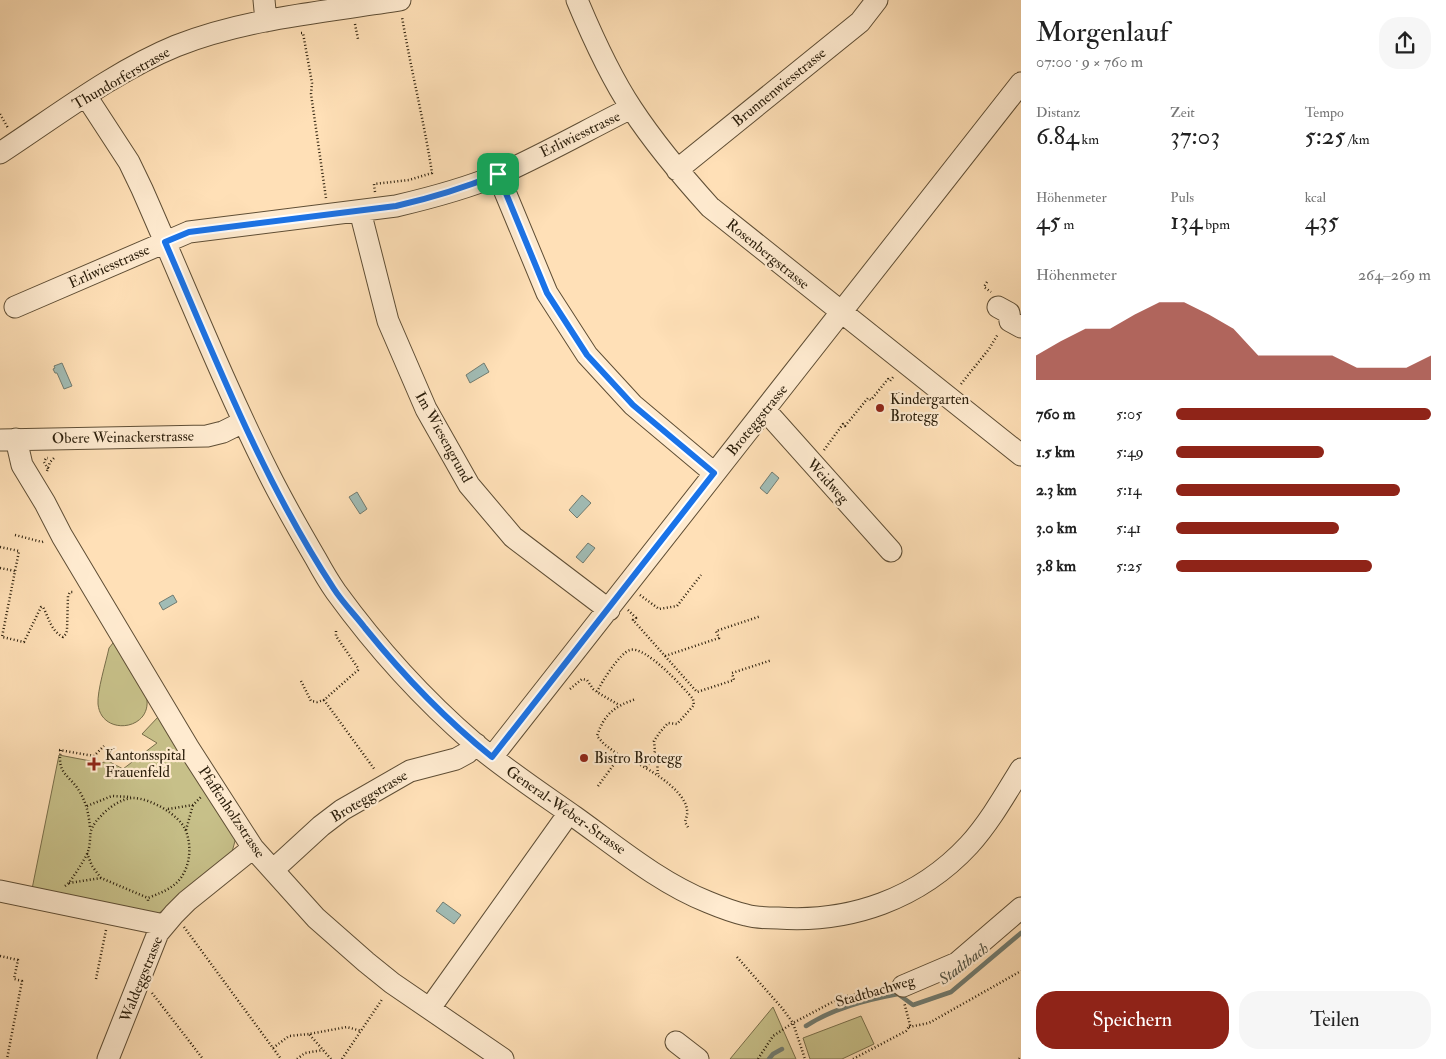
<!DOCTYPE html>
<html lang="de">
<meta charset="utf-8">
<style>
:root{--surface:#fff;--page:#f6f6f6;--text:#222;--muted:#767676;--accent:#8f2418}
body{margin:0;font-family:"IM FELL Double Pica",serif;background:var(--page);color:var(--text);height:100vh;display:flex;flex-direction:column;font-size:19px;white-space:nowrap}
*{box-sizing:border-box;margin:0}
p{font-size:16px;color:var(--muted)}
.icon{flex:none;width:28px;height:28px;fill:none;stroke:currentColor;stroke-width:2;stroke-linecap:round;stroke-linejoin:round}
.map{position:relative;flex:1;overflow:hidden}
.panel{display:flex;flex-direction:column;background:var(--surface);width:425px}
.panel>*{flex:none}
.pin{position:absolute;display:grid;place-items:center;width:42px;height:42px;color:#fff;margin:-21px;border-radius:10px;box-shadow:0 2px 8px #0006}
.round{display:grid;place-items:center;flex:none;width:52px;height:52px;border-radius:20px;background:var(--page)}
.summary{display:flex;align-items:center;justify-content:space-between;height:85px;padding:0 15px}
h1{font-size:28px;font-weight:600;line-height:38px}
.stats{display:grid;grid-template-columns:repeat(3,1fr);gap:8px;height:85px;padding:5px 15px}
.stats div{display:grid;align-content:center}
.stats b{font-size:25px;font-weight:600}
.stats small{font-size:14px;font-weight:400}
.stats p{font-size:14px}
.chart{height:140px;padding:10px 15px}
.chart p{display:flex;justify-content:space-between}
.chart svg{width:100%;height:90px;margin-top:5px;fill:var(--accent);opacity:.7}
.primary-button{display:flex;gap:10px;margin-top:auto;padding:10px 15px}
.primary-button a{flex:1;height:58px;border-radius:20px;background:var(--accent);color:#fff;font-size:20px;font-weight:600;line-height:58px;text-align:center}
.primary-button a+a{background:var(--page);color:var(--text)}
ul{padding:0 15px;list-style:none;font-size:16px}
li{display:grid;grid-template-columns:80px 60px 1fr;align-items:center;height:38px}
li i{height:12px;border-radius:6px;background:var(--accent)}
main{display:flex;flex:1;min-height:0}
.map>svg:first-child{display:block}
.green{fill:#c7c089;stroke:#786e4a}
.water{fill:#a1bcb5;stroke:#717c71}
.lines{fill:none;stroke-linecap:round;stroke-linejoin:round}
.stream{stroke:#717c71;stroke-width:4.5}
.minor-casing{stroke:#5f4e35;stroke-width:23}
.path{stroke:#2a1d0a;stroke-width:2.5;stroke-dasharray:1 2.5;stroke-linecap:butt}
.minor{stroke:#ffebd0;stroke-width:21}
.route-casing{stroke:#fff;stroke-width:10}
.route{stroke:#1a73e8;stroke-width:6}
.poi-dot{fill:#8f2418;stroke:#ffebd0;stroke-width:2}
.labels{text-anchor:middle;stroke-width:4.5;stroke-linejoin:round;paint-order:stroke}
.street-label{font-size:15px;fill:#2a1d0a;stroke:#ffebd0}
.poi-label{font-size:15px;fill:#2a1d0a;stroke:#ffebd0;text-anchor:start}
.water-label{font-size:16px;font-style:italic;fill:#545546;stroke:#ffebd0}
</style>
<main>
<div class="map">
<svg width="1021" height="1059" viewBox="0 0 1021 1059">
<rect width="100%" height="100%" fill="#ffe0b7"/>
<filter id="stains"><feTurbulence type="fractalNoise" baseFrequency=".004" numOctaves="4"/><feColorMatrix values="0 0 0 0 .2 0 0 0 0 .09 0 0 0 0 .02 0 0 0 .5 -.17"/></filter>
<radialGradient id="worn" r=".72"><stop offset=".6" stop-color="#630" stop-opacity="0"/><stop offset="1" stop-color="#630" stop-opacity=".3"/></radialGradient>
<path class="green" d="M113 643H115C123 656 146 687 147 700 150 731 101 736 98 704 97 691 106 662 109 648Z
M159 716 234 835 235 841 232 852 157 915 32 889 59 755 101 763 108 761 123 769 157 743 142 734Z
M773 1007 796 1059H730Z
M861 1016 874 1044 842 1059H810L803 1038Z"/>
<path class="water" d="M62 363 72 386 64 389 57 373H55L53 369 55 368 54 366Z
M484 363 489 372 470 383 466 375Z
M772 472 779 478 767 494 760 488Z
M357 492 367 509 360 514 349 497Z
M582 495 591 503 577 518 569 510Z
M588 543 595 548 583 563 576 557Z
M173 595 177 602 163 610 159 603Z
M443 902 461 915 454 924 436 911Z"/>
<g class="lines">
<path class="stream" d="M806 1026C834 1008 866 1000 898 994L913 1005 951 992 1021 933
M769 1059 773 1054 782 1049"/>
<defs>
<path id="minor" d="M264 0 266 21
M577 0C592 36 610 76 632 109 655 144 682 176 710 207L1021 455
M86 96 129 162 142 189C184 284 222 380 268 472 283 502 299 530 316 559 322 570 329 582 336 592 376 647 423 699 474 743 506 770 541 793 575 817 617 847 660 883 708 902 720 907 733 912 746 915 756 918 768 918 778 918 850 923 919 899 969 845 989 823 1005 795 1021 769
M0 153C55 117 115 71 176 46 247 18 325 12 400 0
M677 170 860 22 877 0
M498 175 547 293 587 355 633 405 714 473
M360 211 388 321 426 409 469 485 513 537 609 610
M15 307 189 232 396 206C430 198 465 189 498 175 543 155 587 130 631 108
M998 307 1009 313 1010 321 1021 327
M765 410 891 551
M16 439 22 465 45 503 62 536 188 747 253 848 316 918 366 962 392 983 503 1059
M0 440 207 436 223 432 243 422
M492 757 1021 83
M273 870 321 826 342 810 410 771 456 759 467 753 476 744
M0 891 164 925
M903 986 957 963 1021 908
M430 1008 569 813
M676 1042 698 1059
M108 1059 158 933 174 914 187 901 253 848"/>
</defs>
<use href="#minor" class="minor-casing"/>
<path class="path" d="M355 24 358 39
M301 33H303L312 83 311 94 326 198
M0 114 8 128
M375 192 374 184 409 180 432 173C424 121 411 70 402 17
M987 282 984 287 991 292
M961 384 989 349 998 334
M824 450 843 424 845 426 868 398 871 400 888 379 890 381 894 376
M48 469 44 462 46 458H48
M47 471 50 462 55 457
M15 535 42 542 45 541
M0 547 19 551 2 637 24 642 41 607H43C49 618 51 631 63 637L66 634 67 630 68 596 70 592H74
M0 568 15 571
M640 595 659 609 677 606 701 575
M628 610 636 618 633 620 697 692 734 680 732 673 772 660
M336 631V636L358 668V670L324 700 375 770
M665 656 719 638 716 631 761 616
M301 681 311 701 317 702 324 700
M570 689 582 679 587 680 593 689 600 694 619 705
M597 692C602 681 620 653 630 650 645 645 684 688 693 699L694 705 677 724 668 723 660 732 654 741 655 751 653 759 646 767
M59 750 94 756 104 746
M61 750C56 775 71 775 81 794 87 805 89 816 90 828
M620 756 604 744 597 736C604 714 615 706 636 699
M654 757 657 761 658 774
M598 786 620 756C639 762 685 788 687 810 688 814 686 818 685 822L689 829
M87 806 112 796 131 797
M168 809 193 805 201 797
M186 830 193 805
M87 853 92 866 101 878
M69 883 101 878 148 898
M65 886 69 883C75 874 82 864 87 854 94 837 84 833 101 816 108 808 122 798 133 798 150 798 180 815 186 831 192 847 190 866 180 879 172 889 160 893 148 898V903
M184 927 281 1059
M0 956 18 960 14 979 22 981 7 1059
M737 957 782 1008 793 1023 805 1059
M96 979 106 930
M152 993 203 1059
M909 1027 929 1023 1021 971
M273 1048 289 1036 309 1034
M297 1059 305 1053 323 1050
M331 1059 309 1034 347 1027 361 1031
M342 1059 383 998
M758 1059 773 1036 793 1023 842 997 886 989
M853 1059 906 1031 910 1025 904 1002
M1019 1059 1021 1057"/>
<use href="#minor" class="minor"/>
</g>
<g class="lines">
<defs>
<path id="route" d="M498 174 547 293 587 355 633 405 714 473 492 757C445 719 403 675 365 628 355 615 343 603 334 589 263 481 216 360 165 242L189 232 396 206C431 198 464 188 498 174Z"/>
</defs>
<use href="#route" class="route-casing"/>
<use href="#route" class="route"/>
</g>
<g class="poi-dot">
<circle cx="880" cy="408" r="5"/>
<circle cx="584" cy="758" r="5"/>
<path d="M91.5 756.5h5v5h5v5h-5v5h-5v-5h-5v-5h5z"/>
</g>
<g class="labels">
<g class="street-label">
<text transform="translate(121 78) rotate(-30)" y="5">Thundorferstrasse</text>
<text transform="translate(779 87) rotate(-39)" y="5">Brunnenwiesstrasse</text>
<text transform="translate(580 134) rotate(-26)" y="5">Erliwiesstrasse</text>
<text transform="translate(768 254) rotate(39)" y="5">Rosenbergstrasse</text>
<text transform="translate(109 266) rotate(-24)" y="5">Erliwiesstrasse</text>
<text transform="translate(757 420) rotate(-51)" y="5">Broteggstrasse</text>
<text transform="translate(123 437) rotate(-1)" y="5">Obere Weinackerstrasse</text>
<text transform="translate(444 437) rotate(61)" y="5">Im Wiesengrund</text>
<text transform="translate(828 481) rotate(48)" y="5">Weidweg</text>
<text transform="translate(369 796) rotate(-31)" y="5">Broteggstrasse</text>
<text transform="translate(566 810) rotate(35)" y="5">General-Weber-Strasse</text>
<text transform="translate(232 812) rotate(56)" y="5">Pfaffenholzstrasse</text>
<text transform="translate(141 979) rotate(-68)" y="5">Waldeggstrasse</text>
<text transform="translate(875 991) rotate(-16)" y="5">Stadtbachweg</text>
</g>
<g class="poi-label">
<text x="890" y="404">Kindergarten<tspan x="890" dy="17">Brotegg</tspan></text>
<text x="105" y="760">Kantonsspital<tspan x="105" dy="17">Frauenfeld</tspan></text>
<text x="594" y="763">Bistro Brotegg</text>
</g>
<g class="water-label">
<text transform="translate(963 963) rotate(-37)" y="6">Stadtbach</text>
</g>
</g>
<rect width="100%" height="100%" filter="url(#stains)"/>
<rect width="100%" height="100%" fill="url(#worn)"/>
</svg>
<div class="pin" style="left:498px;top:174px;background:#1e9e55"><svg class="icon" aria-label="arrive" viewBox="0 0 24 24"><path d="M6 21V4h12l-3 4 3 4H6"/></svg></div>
</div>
<section class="panel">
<div class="summary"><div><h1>Morgenlauf</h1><p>07:00 · 9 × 760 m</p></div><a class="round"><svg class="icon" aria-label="share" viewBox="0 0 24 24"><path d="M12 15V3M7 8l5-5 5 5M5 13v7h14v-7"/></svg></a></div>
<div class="stats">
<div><p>Distanz</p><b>6.84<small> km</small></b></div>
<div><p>Zeit</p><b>37:03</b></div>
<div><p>Tempo</p><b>5:25<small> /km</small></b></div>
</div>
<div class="stats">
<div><p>Höhenmeter</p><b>45<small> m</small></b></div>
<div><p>Puls</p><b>134<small> bpm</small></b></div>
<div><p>kcal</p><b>435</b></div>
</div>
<div class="chart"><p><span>Höhenmeter</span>264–269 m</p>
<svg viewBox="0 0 160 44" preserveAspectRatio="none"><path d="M0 44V32L10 25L20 19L30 19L40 12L50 6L60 6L70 12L80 19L90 32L100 32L110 32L120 32L130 38L140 38L150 38L160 32V44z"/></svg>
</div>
<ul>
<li><b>760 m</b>5:05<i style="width:100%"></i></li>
<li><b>1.5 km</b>5:49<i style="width:58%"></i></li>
<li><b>2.3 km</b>5:14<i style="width:88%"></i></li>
<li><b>3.0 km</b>5:41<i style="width:64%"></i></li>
<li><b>3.8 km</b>5:25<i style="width:77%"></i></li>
</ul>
<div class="primary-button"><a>Speichern</a><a>Teilen</a></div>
</section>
</main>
